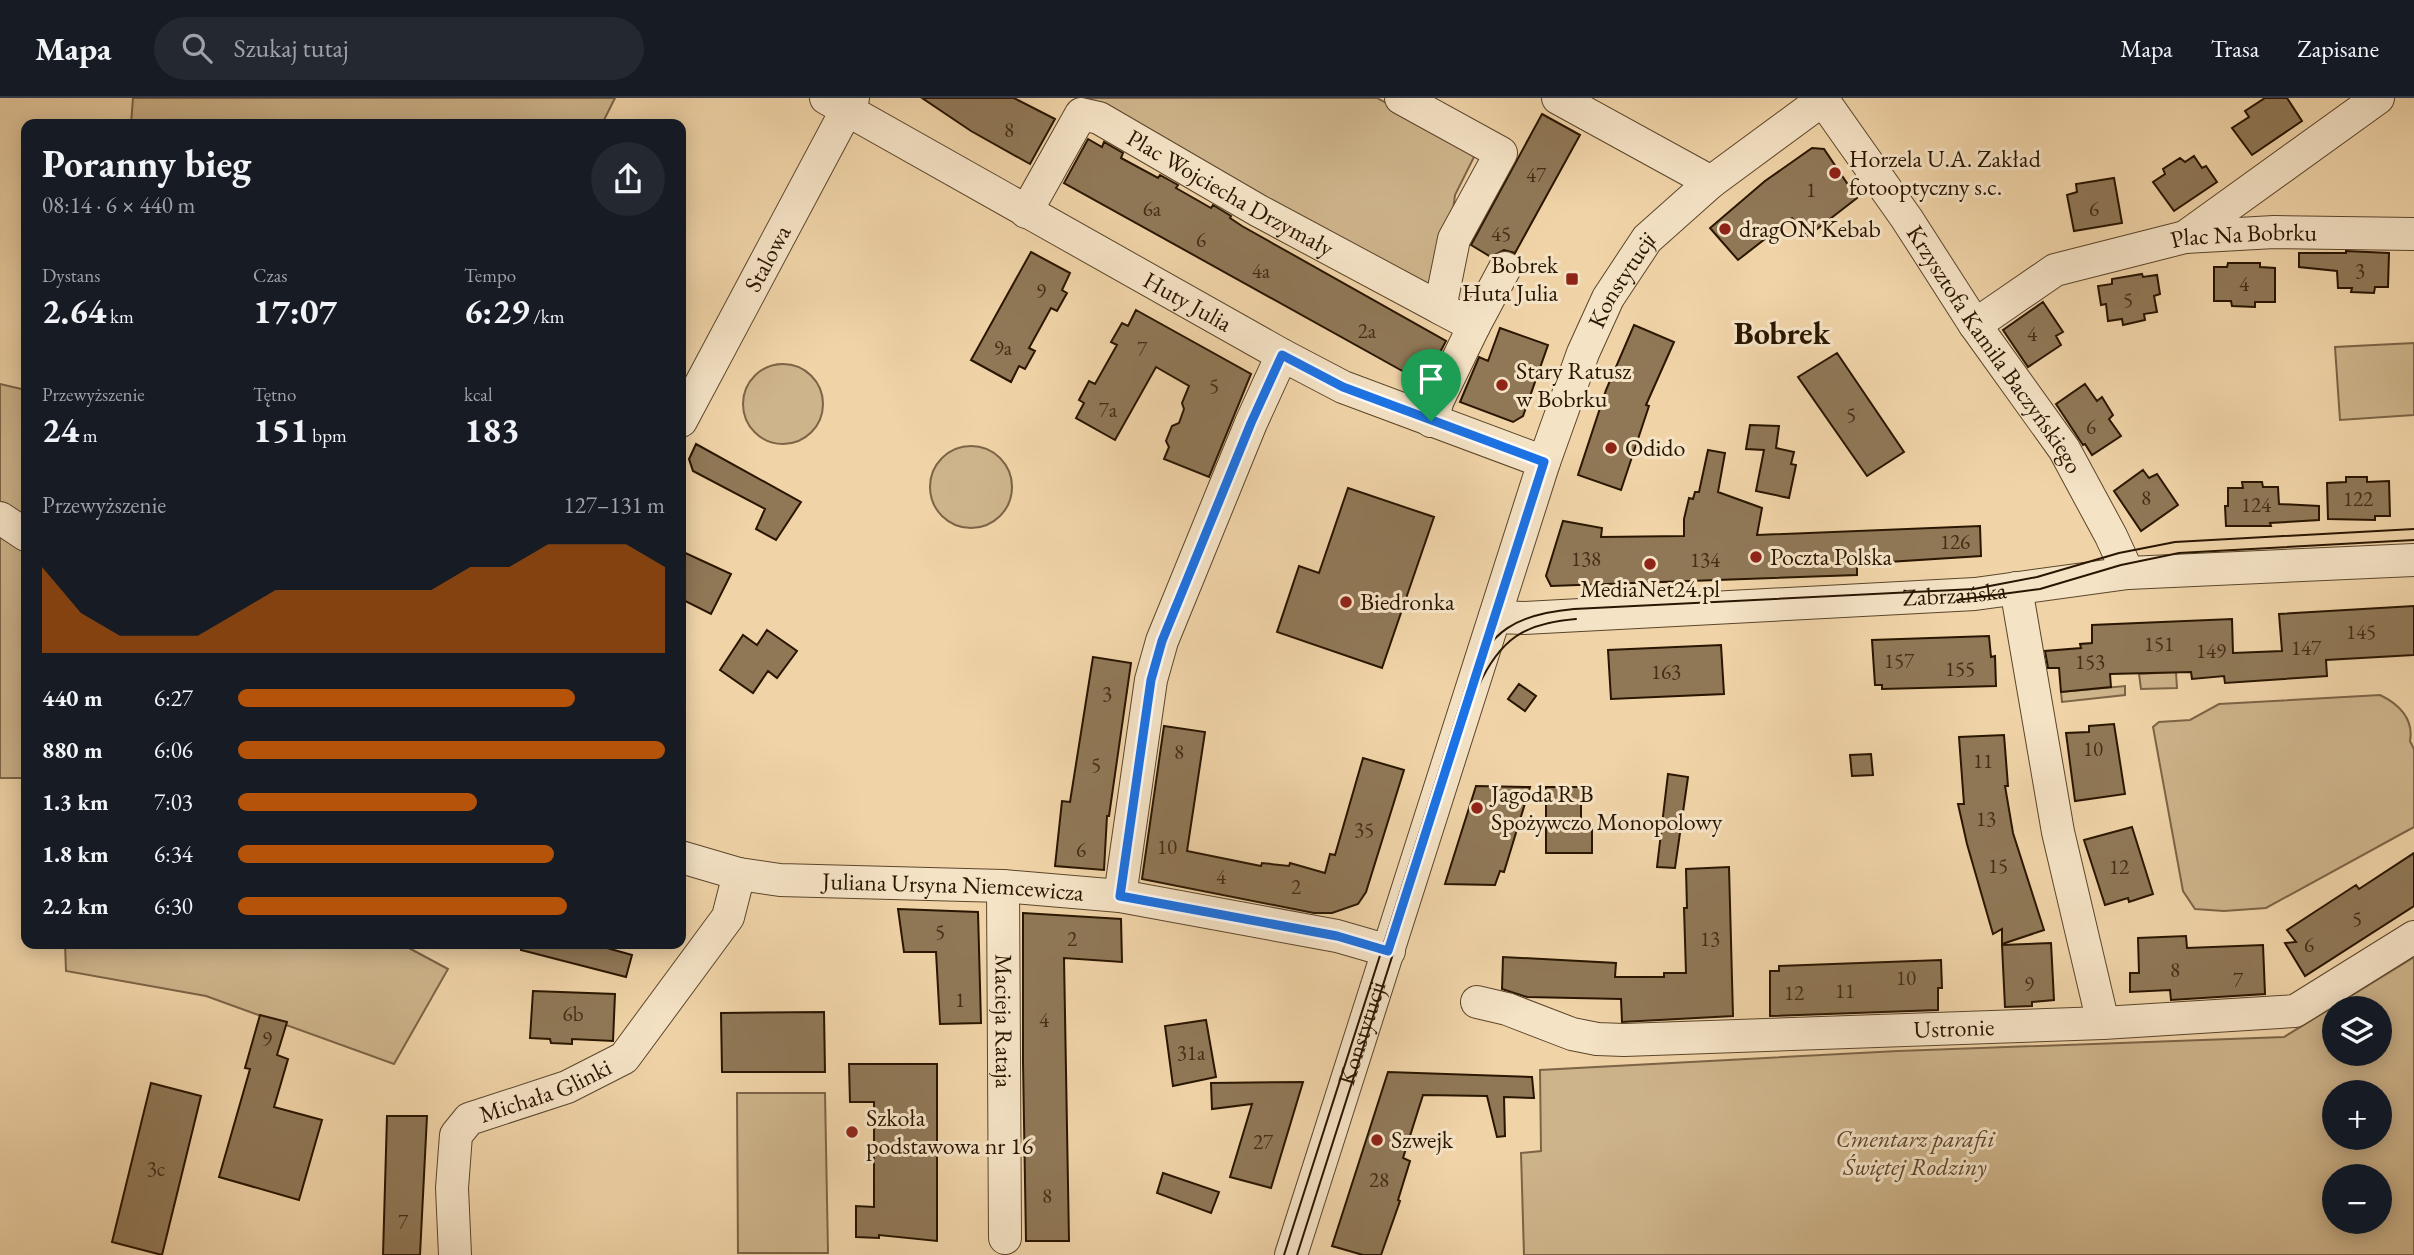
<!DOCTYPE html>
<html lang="pl">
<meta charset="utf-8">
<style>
:root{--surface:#171b24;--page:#242831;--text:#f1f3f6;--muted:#9ea1a6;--line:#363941;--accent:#b45309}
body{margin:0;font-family:"EB Garamond",serif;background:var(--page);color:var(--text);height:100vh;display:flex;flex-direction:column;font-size:26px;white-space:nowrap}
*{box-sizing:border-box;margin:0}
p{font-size:23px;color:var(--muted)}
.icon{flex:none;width:38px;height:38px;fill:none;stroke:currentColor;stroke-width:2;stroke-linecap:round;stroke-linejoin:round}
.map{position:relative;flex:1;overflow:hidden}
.side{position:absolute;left:21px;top:21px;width:665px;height:830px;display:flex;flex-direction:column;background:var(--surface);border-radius:14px;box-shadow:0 4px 18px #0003}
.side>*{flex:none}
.tools{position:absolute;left:2322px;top:898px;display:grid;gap:14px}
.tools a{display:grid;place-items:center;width:70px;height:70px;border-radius:50%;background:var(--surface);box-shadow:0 4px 18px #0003;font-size:35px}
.pin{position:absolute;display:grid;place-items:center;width:60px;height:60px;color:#fff;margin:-72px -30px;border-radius:50% 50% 50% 0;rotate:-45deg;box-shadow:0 0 7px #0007}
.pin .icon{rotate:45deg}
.round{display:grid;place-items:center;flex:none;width:74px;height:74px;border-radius:37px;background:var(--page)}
.head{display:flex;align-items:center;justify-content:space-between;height:119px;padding:0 21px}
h1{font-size:38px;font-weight:700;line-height:52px}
.stats{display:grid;grid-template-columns:repeat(3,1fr);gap:10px;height:119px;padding:7px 21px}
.stats div{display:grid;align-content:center}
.stats b{font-size:35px;font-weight:700}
.stats small{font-size:19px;font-weight:400}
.stats p{font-size:19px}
.chart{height:196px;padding:14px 21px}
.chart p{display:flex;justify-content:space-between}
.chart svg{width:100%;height:126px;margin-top:7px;fill:var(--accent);opacity:.7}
ul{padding:0 21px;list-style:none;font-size:23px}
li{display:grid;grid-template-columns:112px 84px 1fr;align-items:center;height:52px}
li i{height:18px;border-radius:9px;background:var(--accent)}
header{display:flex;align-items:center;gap:42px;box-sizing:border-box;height:98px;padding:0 35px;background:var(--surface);border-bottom:2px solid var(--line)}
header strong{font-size:33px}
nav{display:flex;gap:38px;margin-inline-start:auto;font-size:24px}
.search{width:490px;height:63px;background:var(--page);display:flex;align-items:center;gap:18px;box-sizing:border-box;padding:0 24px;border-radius:38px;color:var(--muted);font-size:26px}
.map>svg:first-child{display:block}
.green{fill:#ceb48b;stroke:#7c6446;stroke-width:2;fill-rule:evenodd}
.building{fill:#907857;stroke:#291500;stroke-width:2}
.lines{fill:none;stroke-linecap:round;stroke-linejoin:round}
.minor-casing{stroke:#5b452a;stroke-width:34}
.minor{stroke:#f5e3c6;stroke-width:32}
.tram{stroke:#291500;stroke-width:2}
.route-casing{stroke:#fff;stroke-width:14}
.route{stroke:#1a73e8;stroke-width:9}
.poi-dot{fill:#8f2418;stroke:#f5e3c6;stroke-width:2.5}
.labels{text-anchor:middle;stroke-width:6;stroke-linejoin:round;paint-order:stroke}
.number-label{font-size:21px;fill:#432e16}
.poi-label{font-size:24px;fill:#291500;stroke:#f5e3c6;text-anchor:start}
.street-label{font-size:24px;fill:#291500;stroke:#f5e3c6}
.park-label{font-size:24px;font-style:italic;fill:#5b452a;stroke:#f5e3c6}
.district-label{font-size:32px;font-weight:bold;fill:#291500;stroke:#f5e3c6}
</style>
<header>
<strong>Mapa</strong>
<div class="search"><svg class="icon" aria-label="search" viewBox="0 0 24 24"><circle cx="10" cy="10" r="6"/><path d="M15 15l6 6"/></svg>Szukaj tutaj</div>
<nav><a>Mapa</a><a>Trasa</a><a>Zapisane</a></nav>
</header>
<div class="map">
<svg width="2414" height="1157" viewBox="0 0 2414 1157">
<rect width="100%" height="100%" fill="#f0d4a8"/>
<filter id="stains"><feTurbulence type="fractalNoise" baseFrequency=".00286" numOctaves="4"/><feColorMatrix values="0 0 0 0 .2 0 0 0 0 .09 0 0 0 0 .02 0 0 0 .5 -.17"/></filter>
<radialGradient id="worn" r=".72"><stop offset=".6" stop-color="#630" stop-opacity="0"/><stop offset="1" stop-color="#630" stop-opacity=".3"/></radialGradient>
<path class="green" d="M133 0H615L602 26H131Z
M1077 0H1377L1476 55 1455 97 1449 145 1426 194Z
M2414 245V317L2340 322 2335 249Z
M743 306a40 40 0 1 1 80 0a40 40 0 1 1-80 0Z
M0 286 26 292V680H0Z
M930 389a41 41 0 1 1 82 0a41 41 0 1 1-82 0Z
M2176 574 2177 590 2141 591 2139 576Z
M2125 588V597L2062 604 2061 594Z
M2380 597C2399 606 2414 621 2410 643L2414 651V729L2266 810 2224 813 2195 811 2183 793 2153 629 2159 624 2190 622 2219 606Z
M65 845H409L407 849 448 871 394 966 206 898 66 873Z
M2414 859V1157H1524L1521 1055 1541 1053 1540 972 1898 953 2284 939ZM2334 910H2380V956H2334ZM2380 994V1040H2334V994ZM2380 1078V1124H2334V1078Z
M737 995H825L828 1155H738Z"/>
<path class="building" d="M922 0H1014L1055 21 1030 66 971 33Z
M2265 0H2287L2302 23 2252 57 2232 30 2249 19 2245 13Z
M1542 16 1580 37 1515 155 1504 152 1491 159 1471 147Z
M1088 41 1102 49 1104 44 1123 55 1121 60 1158 80 1160 77 1178 87 1176 90 1211 110 1213 107 1231 118 1230 120 1242 128 1446 243 1424 285 1064 85Z
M1812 50 1824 51 1857 100 1808 138 1792 120 1738 162 1710 130 1765 83Z
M2194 58 2202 70 2206 68 2217 84 2174 113 2153 84 2165 76 2163 71 2180 60 2185 64Z
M2114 80 2122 125 2074 133 2067 97 2077 94 2076 86Z
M2346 153 2389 155 2388 189H2375L2374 195 2351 194 2352 190H2338L2337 173 2299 169V155H2346Z
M1031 154 1070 175 1062 192 1067 195 1057 213 1051 210 1029 250 1035 253 1025 271 1019 268 1011 284 971 262Z
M2228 165H2260V169L2275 170V204H2255V209L2232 208 2231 203H2214V169H2227Z
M2142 176 2143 179 2157 177 2160 196 2154 198 2157 214 2144 216 2145 222 2123 227 2122 221 2108 223 2106 206 2101 207 2098 188 2112 186V181Z
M2043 204 2063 234 2056 238 2061 247 2028 269 2003 232Z
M1136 212 1251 276 1209 379 1164 361 1169 349 1166 343 1172 328 1179 325 1184 311 1182 305 1189 288 1156 269 1115 342 1076 320 1084 305 1079 302 1089 283 1095 286 1117 247 1111 244 1122 225 1128 228Z
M1634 227 1674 244 1646 307 1649 308 1621 392 1578 377 1606 292Z
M1500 230 1548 247 1523 318 1513 324 1460 304 1479 259 1488 263Z
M1837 255 1904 354 1867 378 1798 279Z
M2085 286 2097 303 2102 299 2113 317 2109 321 2121 338 2092 357 2085 346 2083 347 2056 306Z
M1750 327 1779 328 1776 350 1794 354 1791 366 1796 367 1789 400 1756 393 1764 352 1746 351Z
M696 346 801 404 776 442 756 431 765 411 693 373 689 361Z
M1708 352 1725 355 1718 394 1762 410 1757 437 1980 428 1981 458 1857 466V477L1551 488 1546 478 1563 423 1602 430 1601 439 1684 438V421L1689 400 1693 401 1695 394H1699Z
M2143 372 2149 380 2157 376 2178 407 2141 433 2114 393Z
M2346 379H2367V384L2389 383 2390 418H2375V422L2328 421 2327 385 2346 384Z
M2242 384H2262L2263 389H2278L2279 406 2319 408V422L2270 425 2271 428H2226L2225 408H2228V390H2243Z
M1348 390 1434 419 1382 570 1277 534 1299 468 1319 475Z
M681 453 731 476 711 516 681 501Z
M2414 508V557L2326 562 2327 578 2225 585 2224 578 2192 581 2191 574 2110 576 2111 589 2061 594 2059 570H2048L2045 553 2081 550 2080 546 2092 545V527L2232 521 2233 555 2282 553 2279 516Z
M767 532 797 553 777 580 768 573 753 595 720 572 743 537 757 547Z
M1989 538 1991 559 1995 558 1996 588 1882 591V587H1875L1872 542Z
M1721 547 1724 596 1611 601 1608 552Z
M1093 559 1131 565 1109 718H1107L1104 772 1055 768 1062 703 1070 704Z
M1519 586 1536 598 1525 613 1508 601Z
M2114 626 2125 696 2075 703 2066 635 2089 634V628Z
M1164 628 1205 634 1187 753 1261 768 1262 765 1289 768 1290 765 1325 775 1330 756 1335 757 1363 660 1404 672 1366 794 1358 806 1332 815H1314L1142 781Z
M2004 637 2008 688H2005L2013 735 2044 832 2002 846V831L1993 836 1967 746 1958 706H1964L1959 639Z
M1871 656 1873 677 1852 678 1850 657Z
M1668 676 1688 679 1675 770 1657 769Z
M1476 688 1530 689 1504 774 1500 773 1495 787 1445 786Z
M1546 689H1581V730H1592V755H1546Z
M2132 729 2153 796 2129 804 2128 800 2105 807 2084 742Z
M2414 755V808L2305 878 2285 845 2296 844 2287 832 2356 787 2359 791Z
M1729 769 1733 918 1622 924 1621 901 1527 899 1502 891 1503 859 1616 865 1615 879H1664V875H1686L1684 810H1687L1686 771Z
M898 811 978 814 981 925 940 926 936 854H904Z
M1023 815 1121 821 1122 864 1064 860 1069 1143H1026L1023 964Z
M2186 838 2187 850 2263 847 2265 896 2171 902 2170 892 2130 894V875H2139L2138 840Z
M522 845H589L632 857 626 879 521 852Z
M2051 845 2054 902 2032 904V908L2005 909 2002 847Z
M1941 862 1942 890H1938V912L1770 918V873H1779V868Z
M533 893 615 896 613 943 572 941V946L551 945 550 941 530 940Z
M824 914 825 974H722L721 915Z
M260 917 287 924 277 957 288 961 274 1009 322 1022 299 1102 219 1079 250 971 245 970Z
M1206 922 1216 979 1173 988 1165 928Z
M849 966H937V1143L879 1137V1140L856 1139V1108L874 1109V1004H850Z
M1388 974 1532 979 1534 1000 1504 999 1505 1038 1497 1039 1487 998 1423 997 1403 1060 1410 1063 1398 1102 1400 1103 1381 1157H1363L1332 1148Z
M1303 984 1271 1090 1230 1079 1252 1006 1212 1011 1211 985Z
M151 985 201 998 162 1157 112 1144Z
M387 1018H427L420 1157H383Z
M1163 1075 1219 1094 1211 1115 1157 1095Z"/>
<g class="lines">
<defs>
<g id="minor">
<path id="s1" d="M826 0 1282 257 1343 289 1544 364"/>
<path d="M1558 0 1711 84"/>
<path id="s2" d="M1823 2 1907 121 1975 227 2064 351 2111 438 2128 475"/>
<path id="s3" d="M1026 114 1081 16 1099 20 1259 113 1440 210 1454 141 1501 55 1401 0"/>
<path d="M2185 139 2378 0"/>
<path id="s4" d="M1975 227 2055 172 2185 139 2274 134 2414 136"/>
<path d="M1474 228 1505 170"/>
<path id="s5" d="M681 323 853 0"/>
<path d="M1431 323 1438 302 1474 228 1440 210"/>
<path d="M0 420 26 437"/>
<path d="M2016 490 2058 734 2103 925"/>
<path id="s6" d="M1495 519 1524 520 1975 496 2128 475 2414 462"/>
<path id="s7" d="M681 759 739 776 780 782 1003 788 1120 798 1337 838 1389 853"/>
<path id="s8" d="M1003 788 1005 1140"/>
<path d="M1120 798 1151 582 1162 543 1251 325 1282 257"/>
<path id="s9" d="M1477 904 1507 911 1572 936 1597 941 1624 942 2103 925 2295 913 2414 839"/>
<path id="s10" d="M455 1157 452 1090 456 1037 469 1021 567 989 624 960 728 819 739 776"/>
<path id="s11" d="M1291 1157 1544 364 1583 255 1608 200 1647 141 1711 84 1825 0"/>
</g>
</defs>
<use href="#minor" class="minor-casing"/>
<use href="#minor" class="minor"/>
<path class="tram" d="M1957 502 2040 491 2121 467 2179 455 2414 442
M1284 1157 1467 586C1489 532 1517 516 1574 511L1974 491 2037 479 2119 455 2175 444 2414 431
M1297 1157 1478 589C1500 541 1524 525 1576 521"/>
</g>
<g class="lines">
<defs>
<path id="route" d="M1282 257 1343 289 1544 364 1388 853 1337 838 1120 798 1151 582 1162 543 1251 325Z"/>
</defs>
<use href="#route" class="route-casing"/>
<use href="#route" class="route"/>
</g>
<g class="poi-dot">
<circle cx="1835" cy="75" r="7"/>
<circle cx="1725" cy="131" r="7"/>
<rect x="1565" y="174" width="14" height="14" rx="3.5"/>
<circle cx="1502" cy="287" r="7"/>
<circle cx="1611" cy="350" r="7"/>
<circle cx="1756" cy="459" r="7"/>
<circle cx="1650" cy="466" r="7"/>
<circle cx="1346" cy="504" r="7"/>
<circle cx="1477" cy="710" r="7"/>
<circle cx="852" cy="1034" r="7"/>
<circle cx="1377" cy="1042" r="7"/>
</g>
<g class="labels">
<g class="number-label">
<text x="1009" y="39">8</text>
<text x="1536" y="84">47</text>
<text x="1811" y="99">1</text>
<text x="1152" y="118">6a</text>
<text x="2094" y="118">6</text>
<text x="1501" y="143">45</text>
<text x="1201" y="149">6</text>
<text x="1261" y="180">4a</text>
<text x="2360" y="180">3</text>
<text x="2244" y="193">4</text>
<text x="1041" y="200">9</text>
<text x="2128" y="209">5</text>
<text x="1367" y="240">2a</text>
<text x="2032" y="243">4</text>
<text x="1003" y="257">9a</text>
<text x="1142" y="258">7</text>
<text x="1214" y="295">5</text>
<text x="1108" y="319">7a</text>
<text x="1851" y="324">5</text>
<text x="2091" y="336">6</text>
<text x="2146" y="407">8</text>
<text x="2358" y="408">122</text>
<text x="2256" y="414">124</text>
<text x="1955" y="451">126</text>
<text x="1586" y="468">138</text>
<text x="1705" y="469">134</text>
<text x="2361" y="541">145</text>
<text x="2159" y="553">151</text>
<text x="2306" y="557">147</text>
<text x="2211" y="560">149</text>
<text x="1899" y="570">157</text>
<text x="2090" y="571">153</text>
<text x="1960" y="578">155</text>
<text x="1666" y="581">163</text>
<text x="1107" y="603">3</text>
<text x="2093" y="658">10</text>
<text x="1179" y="661">8</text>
<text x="1983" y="670">11</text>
<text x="1096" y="674">5</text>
<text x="1986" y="728">13</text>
<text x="1364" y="739">35</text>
<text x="1167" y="756">10</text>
<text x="1081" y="759">6</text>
<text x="1998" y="775">15</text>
<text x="2119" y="776">12</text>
<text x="1221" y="786">4</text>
<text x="1296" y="796">2</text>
<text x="2357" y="828">5</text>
<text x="940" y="841">5</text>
<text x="1072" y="848">2</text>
<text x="1710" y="848">13</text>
<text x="2309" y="854">6</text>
<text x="2175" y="879">8</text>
<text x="1906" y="887">10</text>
<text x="2238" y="889">7</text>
<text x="2029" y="893">9</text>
<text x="1845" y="900">11</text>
<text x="1794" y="902">12</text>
<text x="960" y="909">1</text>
<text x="573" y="923">6b</text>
<text x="1044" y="929">4</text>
<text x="267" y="948">9</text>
<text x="1191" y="962">31a</text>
<text x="1263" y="1051">27</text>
<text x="156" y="1078">3c</text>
<text x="1379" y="1089">28</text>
<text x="1047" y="1105">8</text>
<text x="403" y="1131">7</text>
</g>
<g class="poi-label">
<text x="1849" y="69">Horzela U.A. Zakład<tspan x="1849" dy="28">fotooptyczny s.c.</tspan></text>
<text x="1739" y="139">dragON Kebab</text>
<text x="1558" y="175" text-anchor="end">Bobrek<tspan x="1558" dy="28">Huta Julia</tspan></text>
<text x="1516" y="281">Stary Ratusz<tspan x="1516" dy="28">w Bobrku</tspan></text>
<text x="1625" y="358">Odido</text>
<text x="1770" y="467">Poczta Polska</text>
<text x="1650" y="499" text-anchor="middle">MediaNet24.pl</text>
<text x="1360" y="512">Biedronka</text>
<text x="1491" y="704">Jagoda R B<tspan x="1491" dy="28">Spożywczo Monopolowy</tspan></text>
<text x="866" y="1028">Szkoła<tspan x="866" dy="28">podstawowa nr 16</tspan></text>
<text x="1391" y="1050">Szwejk</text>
</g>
<g class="street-label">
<text dy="8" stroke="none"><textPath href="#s3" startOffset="282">Plac Wojciecha Drzymały</textPath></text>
<text dy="8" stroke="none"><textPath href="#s4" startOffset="290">Plac Na Bobrku</textPath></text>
<text dy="8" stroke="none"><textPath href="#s5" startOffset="184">Stalowa</textPath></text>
<text dy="8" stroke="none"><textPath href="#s11" startOffset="1031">Konstytucji</textPath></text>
<text dy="8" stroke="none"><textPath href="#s1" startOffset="415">Huty Julia</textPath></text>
<text dy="8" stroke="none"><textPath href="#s2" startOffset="303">Krzysztofa Kamila Baczyńskiego</textPath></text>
<text dy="8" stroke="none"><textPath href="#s6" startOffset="460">Zabrzańska</textPath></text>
<text dy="8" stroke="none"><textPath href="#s7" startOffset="275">Juliana Ursyna Niemcewicza</textPath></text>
<text dy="8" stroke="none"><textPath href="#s8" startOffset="135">Macieja Rataja</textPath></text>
<text dy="8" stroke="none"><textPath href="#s9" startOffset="483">Ustronie</textPath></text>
<text dy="8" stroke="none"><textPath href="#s11" startOffset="233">Konstytucji</textPath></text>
<text dy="8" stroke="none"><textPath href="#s10" startOffset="222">Michała Glinki</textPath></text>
</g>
<g class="park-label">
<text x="1915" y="1049">Cmentarz parafii<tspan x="1915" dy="28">Świętej Rodziny</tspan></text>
</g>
<g class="district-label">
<text x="1782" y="246">Bobrek</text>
</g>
</g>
<rect width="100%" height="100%" filter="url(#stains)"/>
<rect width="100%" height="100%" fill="url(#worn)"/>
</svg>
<div class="tools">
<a><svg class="icon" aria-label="layers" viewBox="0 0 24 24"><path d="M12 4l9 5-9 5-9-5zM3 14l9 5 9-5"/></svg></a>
<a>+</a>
<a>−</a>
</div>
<div class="pin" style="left:1431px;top:323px;background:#1e9e55"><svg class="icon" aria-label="arrive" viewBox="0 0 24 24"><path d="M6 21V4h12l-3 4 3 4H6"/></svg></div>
<section class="side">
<div class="head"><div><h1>Poranny bieg</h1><p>08:14 · 6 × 440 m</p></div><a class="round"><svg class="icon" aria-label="share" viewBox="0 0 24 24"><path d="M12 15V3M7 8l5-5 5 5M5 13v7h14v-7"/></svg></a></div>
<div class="stats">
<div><p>Dystans</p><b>2.64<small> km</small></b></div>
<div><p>Czas</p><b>17:07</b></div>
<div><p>Tempo</p><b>6:29<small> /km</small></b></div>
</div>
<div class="stats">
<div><p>Przewyższenie</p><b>24<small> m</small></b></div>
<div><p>Tętno</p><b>151<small> bpm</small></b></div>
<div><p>kcal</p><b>183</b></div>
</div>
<div class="chart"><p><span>Przewyższenie</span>127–131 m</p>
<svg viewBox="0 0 160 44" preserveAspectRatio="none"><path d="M0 44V14L10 30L20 38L30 38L40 38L50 30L60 22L70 22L80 22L90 22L100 22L110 14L120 14L130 6L140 6L150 6L160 14V44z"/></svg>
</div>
<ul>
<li><b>440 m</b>6:27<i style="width:79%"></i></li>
<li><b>880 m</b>6:06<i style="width:100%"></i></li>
<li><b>1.3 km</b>7:03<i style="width:56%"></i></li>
<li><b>1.8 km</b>6:34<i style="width:74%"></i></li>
<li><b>2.2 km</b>6:30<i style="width:77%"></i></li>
</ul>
</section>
</div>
